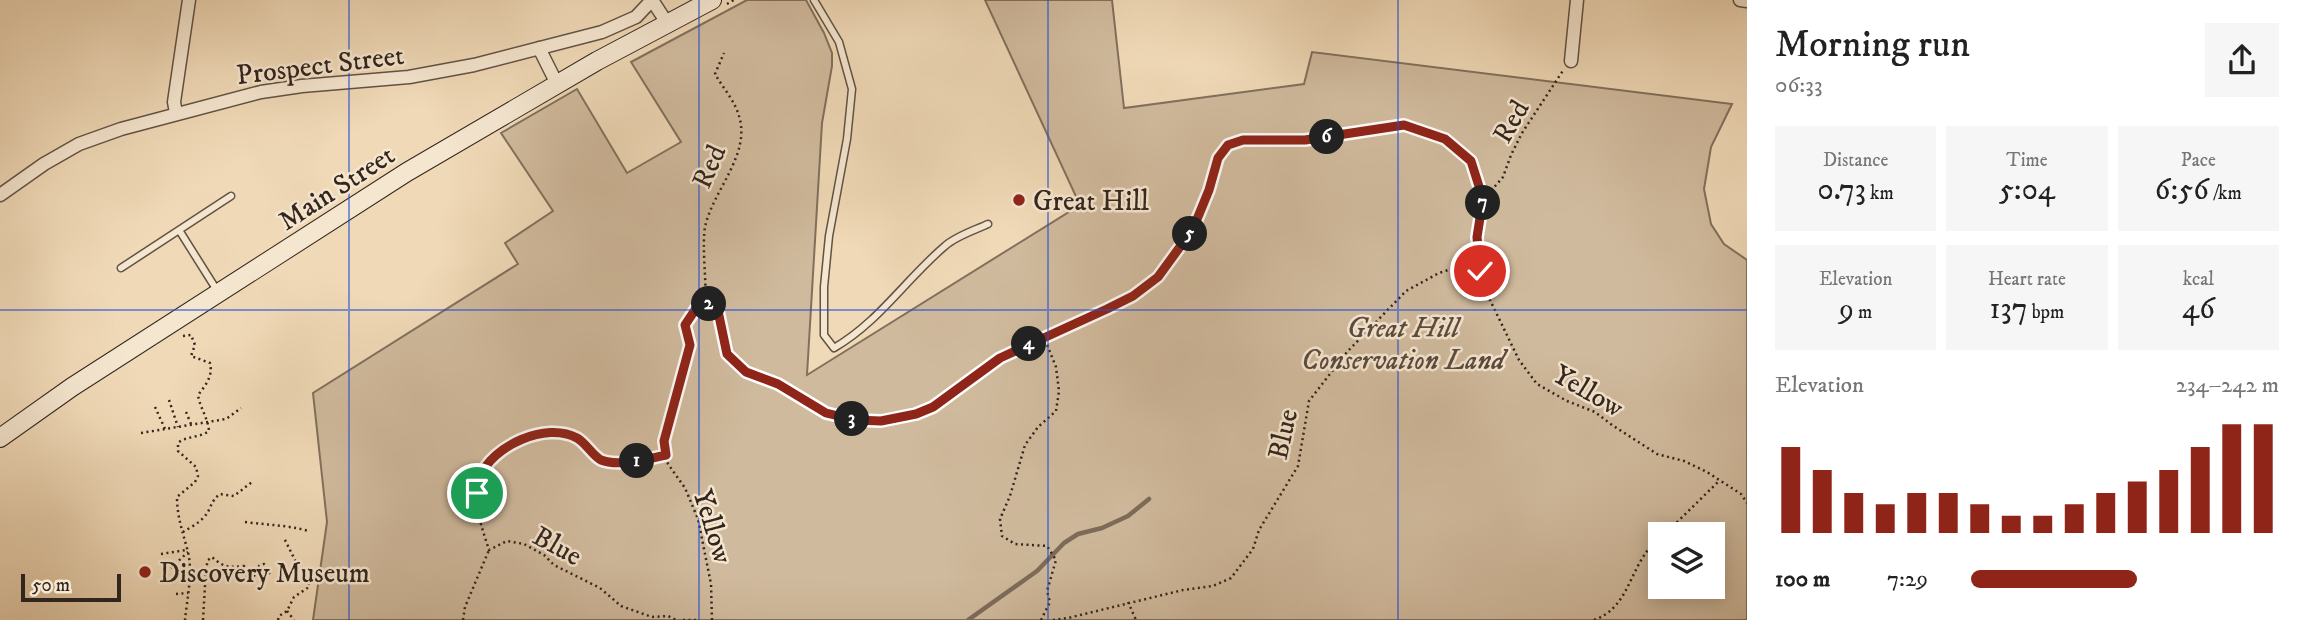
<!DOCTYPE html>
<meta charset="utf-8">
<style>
:root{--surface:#fff;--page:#f6f6f6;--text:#222;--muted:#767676;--accent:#8f2418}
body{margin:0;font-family:"IM FELL DW Pica",serif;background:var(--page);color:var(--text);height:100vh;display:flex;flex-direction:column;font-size:26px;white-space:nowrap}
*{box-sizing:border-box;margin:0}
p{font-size:23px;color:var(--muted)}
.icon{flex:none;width:38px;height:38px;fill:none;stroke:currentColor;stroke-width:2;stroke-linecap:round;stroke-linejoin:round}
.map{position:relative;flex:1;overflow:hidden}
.drawer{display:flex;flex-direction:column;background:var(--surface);width:560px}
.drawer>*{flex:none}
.tools{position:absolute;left:1648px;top:522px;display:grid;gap:14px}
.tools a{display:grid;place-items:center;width:77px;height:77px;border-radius:0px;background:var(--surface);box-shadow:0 4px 18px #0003;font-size:35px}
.scale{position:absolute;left:21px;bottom:18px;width:100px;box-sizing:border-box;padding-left:7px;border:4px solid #32251d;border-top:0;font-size:19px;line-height:24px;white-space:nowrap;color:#32251d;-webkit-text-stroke:5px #f5e6d0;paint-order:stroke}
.pin{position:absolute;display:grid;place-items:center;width:60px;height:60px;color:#fff;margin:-30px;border:4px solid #fff;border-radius:50%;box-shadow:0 2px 7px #0007}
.km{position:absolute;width:35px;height:35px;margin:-18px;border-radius:50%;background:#222;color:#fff;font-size:19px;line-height:35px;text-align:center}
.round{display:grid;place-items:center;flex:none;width:74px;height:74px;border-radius:0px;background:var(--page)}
.summary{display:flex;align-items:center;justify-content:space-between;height:119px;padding:0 28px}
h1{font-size:38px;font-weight:600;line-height:52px}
.figures{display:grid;grid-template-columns:repeat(3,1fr);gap:10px;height:119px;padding:7px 28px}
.figures div{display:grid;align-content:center;border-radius:0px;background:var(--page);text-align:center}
.figures b{font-size:30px;font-weight:600}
.figures small{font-size:19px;font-weight:400}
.figures p{font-size:19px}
.chart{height:196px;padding:14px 28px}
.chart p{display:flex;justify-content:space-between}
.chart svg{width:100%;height:126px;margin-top:7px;stroke:var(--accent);stroke-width:6}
ul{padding:0 28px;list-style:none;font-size:23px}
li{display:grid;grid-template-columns:112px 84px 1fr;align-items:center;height:52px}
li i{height:18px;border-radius:9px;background:var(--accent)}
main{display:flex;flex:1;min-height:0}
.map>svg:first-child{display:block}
.green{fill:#d0ba9d;stroke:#81705d;stroke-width:2;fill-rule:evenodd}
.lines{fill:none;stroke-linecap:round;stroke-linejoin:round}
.stream{stroke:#7d6c5a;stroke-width:4.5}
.service-casing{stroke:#625244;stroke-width:9}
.minor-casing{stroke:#625244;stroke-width:15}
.secondary-casing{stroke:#32251d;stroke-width:20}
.path{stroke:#32251d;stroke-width:2.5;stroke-dasharray:2 3.5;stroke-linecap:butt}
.service{stroke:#f5e6d0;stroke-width:6}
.minor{stroke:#f5e6d0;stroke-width:12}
.secondary{stroke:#f5e6d0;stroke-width:18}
.route-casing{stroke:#fff;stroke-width:14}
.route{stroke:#8f2418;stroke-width:9}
.grid{fill:none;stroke:#1d4ed8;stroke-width:2;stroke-opacity:0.55}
.poi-dot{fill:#8f2418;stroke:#f5e6d0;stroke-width:2.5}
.labels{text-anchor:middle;stroke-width:5;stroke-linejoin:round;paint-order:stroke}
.street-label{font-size:28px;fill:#32251d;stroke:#f5e6d0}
.poi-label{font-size:28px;fill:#32251d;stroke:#f5e6d0;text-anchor:start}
.park-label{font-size:28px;font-style:italic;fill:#5a4a3d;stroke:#f5e6d0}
</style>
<main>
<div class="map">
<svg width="1747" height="620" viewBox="0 0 1747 620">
<rect width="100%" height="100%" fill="#f0d9b7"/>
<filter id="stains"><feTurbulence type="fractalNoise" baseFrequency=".00286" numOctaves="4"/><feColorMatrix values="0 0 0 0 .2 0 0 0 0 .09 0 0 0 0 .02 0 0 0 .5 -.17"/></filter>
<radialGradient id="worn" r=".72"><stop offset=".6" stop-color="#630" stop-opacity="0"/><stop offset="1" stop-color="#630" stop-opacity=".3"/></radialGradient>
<path class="green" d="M747 0H806L824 33 832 53V66L822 123 807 375 1080 205 985 0H1112L1124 108 1304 84 1312 52 1732 104 1711 147 1704 189 1711 224 1724 244 1747 260V620H313L327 522 313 393 518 264 505 243 553 211 501 133 577 89 627 173 681 142 631 62ZM1661 534H1713V586H1661Z"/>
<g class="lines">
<path class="stream" d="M968 620 1037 571 1064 543 1078 534 1102 528 1128 516 1149 499"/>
<defs>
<path id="service" d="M814 0 839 42 852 89 847 139 829 236 824 287V335L834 348C879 322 906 279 945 246 956 236 975 230 988 224
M179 230 218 292
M121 268 231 196"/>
<path id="minor" d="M652 0 667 23
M1740 0 1747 1
M539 48 557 84
M1571 61 1577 0
M176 113 174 102 189 0
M0 195 44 164 79 144 121 129 261 92 302 86 409 77 474 65 602 32 636 17 652 0"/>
<path id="secondary" d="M0 438 72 387 407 172 597 61 712 0"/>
</defs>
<use href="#service" class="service-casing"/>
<use href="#minor" class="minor-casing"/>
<use href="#secondary" class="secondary-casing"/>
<path class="path" d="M727 4 734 0
M1484 199 1503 177 1511 155 1522 133 1564 69
M706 302C706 282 702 244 705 227 713 190 751 155 739 116 735 101 723 88 715 74L724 53
M183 336 191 335 195 345 191 356 210 363C213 376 206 385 198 395 200 408 208 418 209 431 199 438 186 436 178 443V451L196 467 198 476 195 482 177 497C177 517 183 533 188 552 193 573 187 599 185 620
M169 400 178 427
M155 407 165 429
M186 412 191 424
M141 433 226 419 241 408
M666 455C649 459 618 466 602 460 585 453 584 438 562 434 526 428 480 455 477 492 476 513 483 531 489 550L507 541 524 544 544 555 554 565 600 588 621 606 652 617 668 616 676 620
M245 522C267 525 287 525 309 531
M183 532C189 528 198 524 203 518 211 511 210 501 220 494L234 496 252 482
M1665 534 1719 481
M161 554 186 550
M171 568 188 552
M176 594 188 593
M1128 602 1136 620
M287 611 294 620
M203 620 206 568 208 560 212 557C223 567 229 568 244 566L245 577 248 579 257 574 259 566 264 564 270 575
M278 620 279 616 287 611 294 597 309 587V581L296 562 284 538
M463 620 465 607 489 550
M683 620H699
M712 620 711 584 698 519 685 488 668 464 666 455 665 441 690 345 685 325 697 307 706 302 717 311 727 354 745 372 778 384 826 413 855 420 882 421 916 414 933 406 1000 358 1107 309 1133 296 1158 277 1193 229 1209 190 1218 158 1228 144 1243 140H1305L1404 125 1445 139 1470 161 1484 199 1477 237 1480 271 1490 300 1519 360 1537 384 1567 401 1595 412 1612 425 1657 454 1684 461 1707 472 1741 494 1747 503
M1041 620 1050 602 1047 591 1056 560 1047 546 1015 544 1002 536 1000 519 1010 496 1025 445 1038 427 1056 411 1059 391 1056 367 1044 337
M1053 620 1068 618 1183 590 1213 586 1231 578 1253 549 1259 530 1298 466 1309 401 1347 352 1406 291 1439 273 1479 260
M1594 620C1625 609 1628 579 1645 554 1649 548 1655 542 1661 537"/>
<use href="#service" class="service"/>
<use href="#minor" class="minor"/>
<use href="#secondary" class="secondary"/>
</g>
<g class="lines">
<defs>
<path id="route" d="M477 493C478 488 478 482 480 477 492 446 546 421 577 438 586 443 592 455 601 460 618 467 649 459 666 455L664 441 690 345 685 325 697 307 706 302 718 311 727 354 746 372 778 384 826 413 855 420 881 421 916 414 933 407 1000 358 1107 309 1133 296 1158 277 1193 229 1209 190 1218 158 1228 145 1243 140H1305L1404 125 1445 139 1471 161 1483 199 1477 237 1480 271"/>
</defs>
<use href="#route" class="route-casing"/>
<use href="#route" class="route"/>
</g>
<path class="grid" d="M349 0V620M699 0V620M1048 0V620M1398 0V620M0 310H1747"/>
<g class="poi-dot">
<circle cx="1019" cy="200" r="7"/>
<circle cx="145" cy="572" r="7"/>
</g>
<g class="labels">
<g class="street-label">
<text transform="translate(320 64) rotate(-7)" y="10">Prospect Street</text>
<text transform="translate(1510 121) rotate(-60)" y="10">Red</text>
<text transform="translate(708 166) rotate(-66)" y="10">Red</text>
<text transform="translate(336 187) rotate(-33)" y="10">Main Street</text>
<text transform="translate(1589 390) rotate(30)" y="10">Yellow</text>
<text transform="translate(1282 434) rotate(-77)" y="10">Blue</text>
<text transform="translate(714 526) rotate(73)" y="10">Yellow</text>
<text transform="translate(558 545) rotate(29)" y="10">Blue</text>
</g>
<g class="poi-label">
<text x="1033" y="210">Great Hill</text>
<text x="159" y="582">Discovery Museum</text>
</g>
<g class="park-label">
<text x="1403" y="337">Great Hill<tspan x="1403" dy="32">Conservation Land</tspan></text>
</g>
</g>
<rect width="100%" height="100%" filter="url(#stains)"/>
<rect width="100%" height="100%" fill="url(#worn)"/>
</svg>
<div class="tools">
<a><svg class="icon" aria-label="layers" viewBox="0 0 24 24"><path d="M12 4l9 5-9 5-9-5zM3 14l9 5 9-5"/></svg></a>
</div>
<div class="scale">50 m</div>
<div class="pin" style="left:477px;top:493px;background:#1e9e55"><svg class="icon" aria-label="arrive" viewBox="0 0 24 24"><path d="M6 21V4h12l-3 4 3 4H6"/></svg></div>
<div class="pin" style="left:1480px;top:271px;background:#d93025"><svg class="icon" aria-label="check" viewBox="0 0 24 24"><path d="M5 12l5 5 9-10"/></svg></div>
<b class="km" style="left:637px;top:461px">1</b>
<b class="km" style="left:709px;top:304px">2</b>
<b class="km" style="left:852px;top:419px">3</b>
<b class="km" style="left:1029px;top:344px">4</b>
<b class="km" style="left:1190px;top:234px">5</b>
<b class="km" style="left:1327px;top:137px">6</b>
<b class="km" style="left:1483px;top:203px">7</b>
</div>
<section class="drawer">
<div class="summary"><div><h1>Morning run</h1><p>06:33</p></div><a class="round"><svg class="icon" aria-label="share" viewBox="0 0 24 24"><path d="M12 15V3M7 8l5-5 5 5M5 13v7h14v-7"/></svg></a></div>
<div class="figures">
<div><p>Distance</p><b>0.73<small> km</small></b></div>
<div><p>Time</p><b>5:04</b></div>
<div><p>Pace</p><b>6:56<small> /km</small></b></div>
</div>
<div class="figures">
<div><p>Elevation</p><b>9<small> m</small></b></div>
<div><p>Heart rate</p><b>137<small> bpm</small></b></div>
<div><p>kcal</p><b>46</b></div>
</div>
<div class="chart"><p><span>Elevation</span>234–242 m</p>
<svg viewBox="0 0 160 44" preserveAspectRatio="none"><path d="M5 44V14M15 44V22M25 44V30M35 44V34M45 44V30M55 44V30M65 44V34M75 44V38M85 44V38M95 44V34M105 44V30M115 44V26M125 44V22M135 44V14M145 44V6M155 44V6"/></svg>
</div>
<ul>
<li><b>100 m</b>7:29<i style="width:54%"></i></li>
</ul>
</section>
</main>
